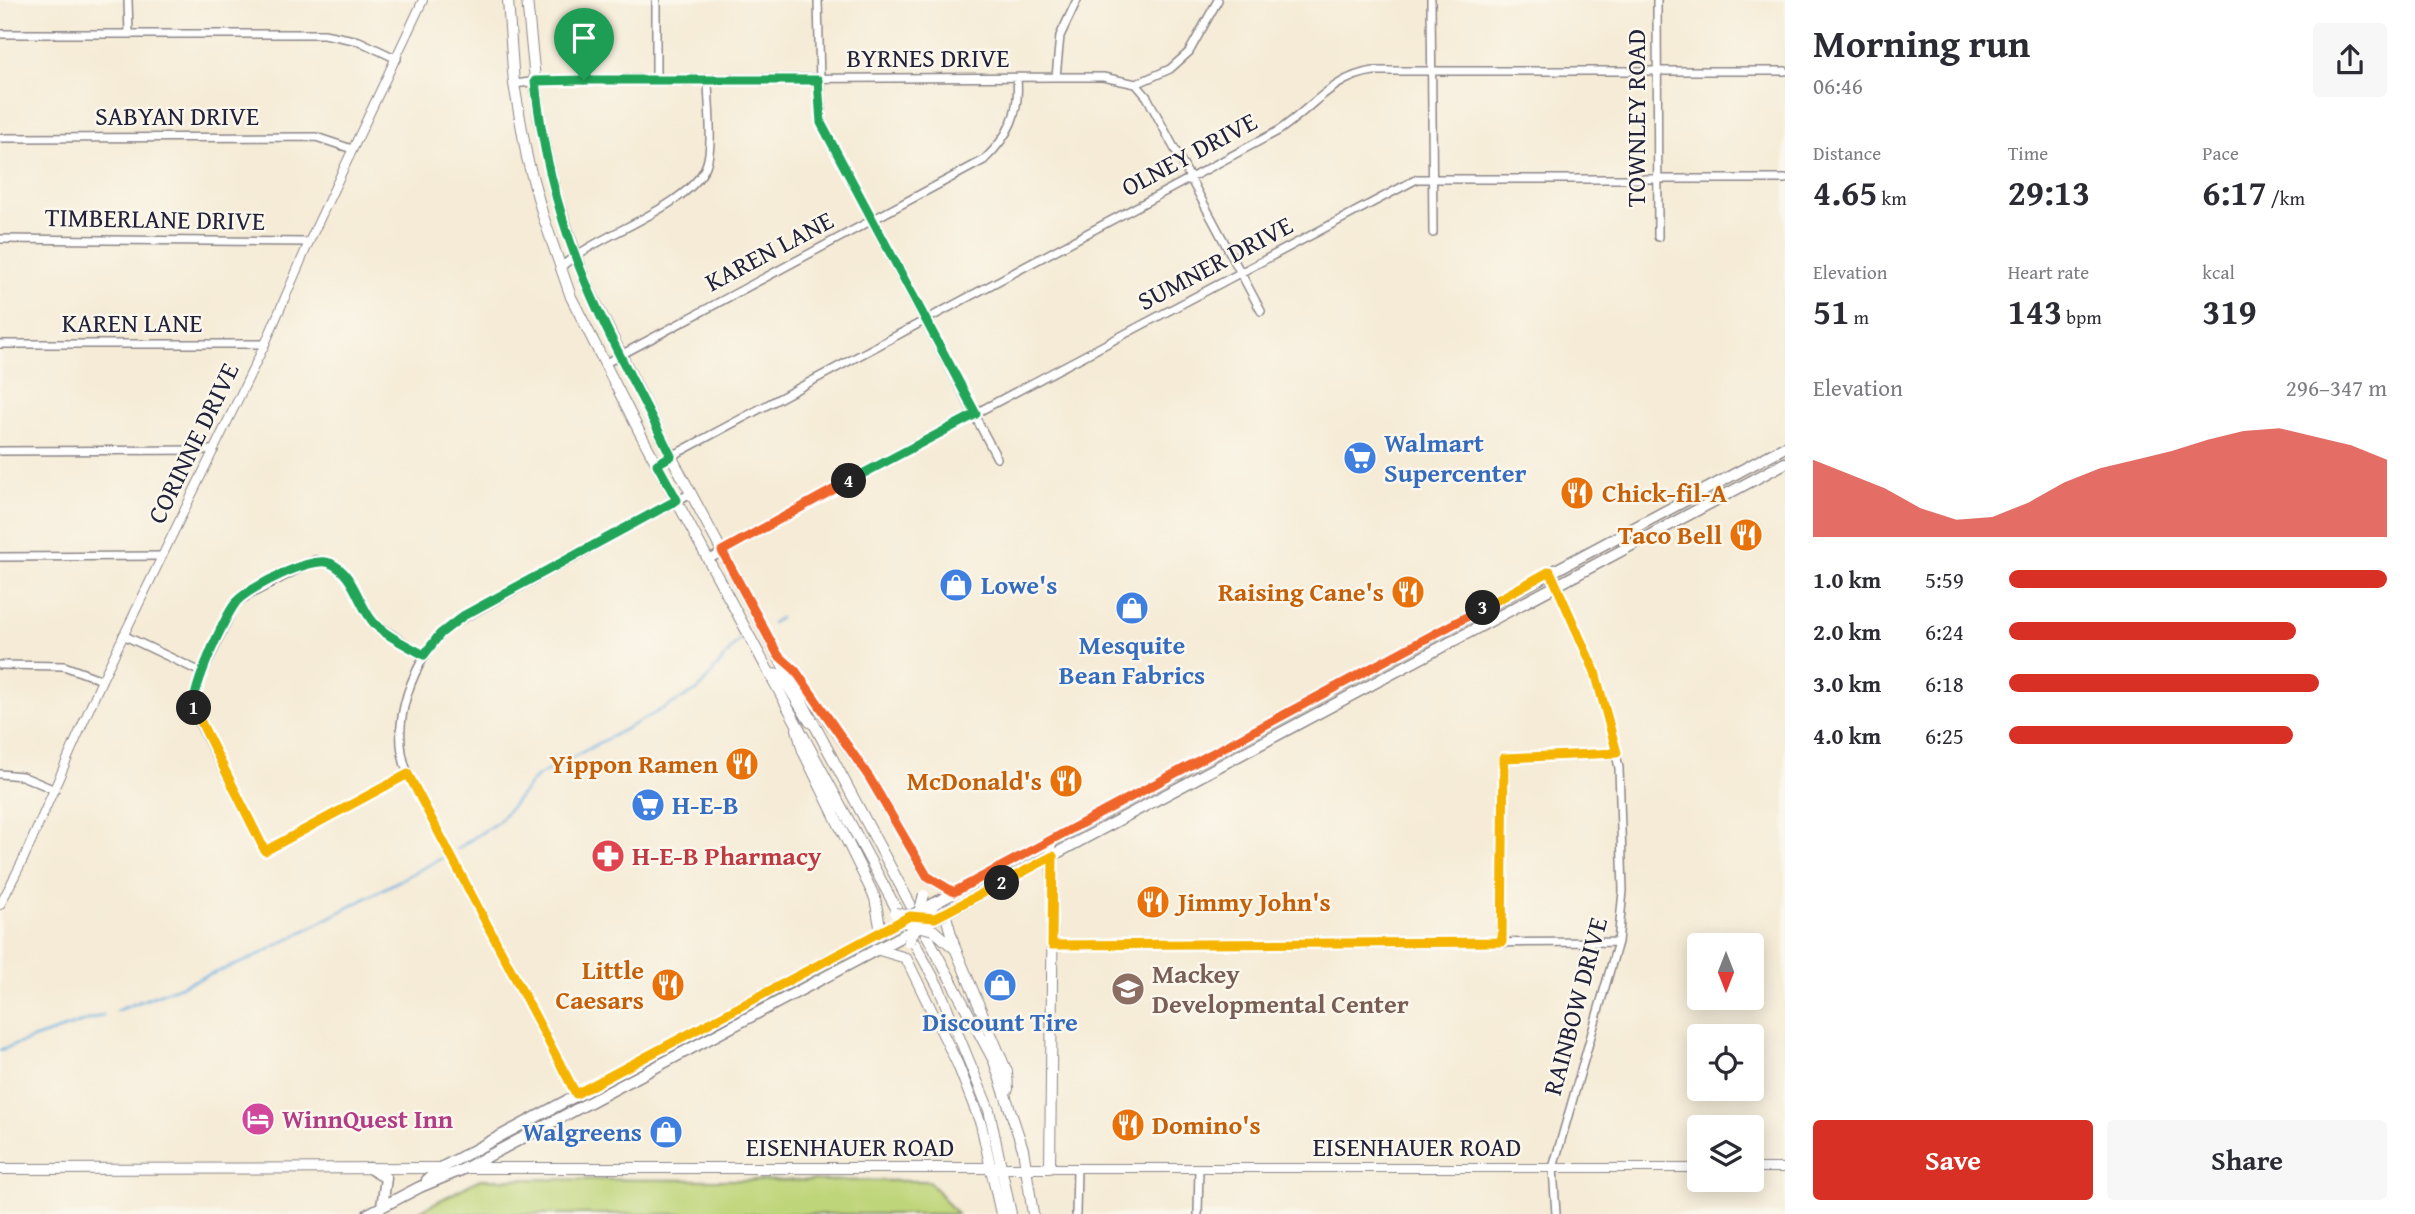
<!DOCTYPE html>
<meta charset="utf-8">
<style>
:root{--surface:#fff;--page:#f7f7f7;--text:#2b2b33;--muted:#7c7c81;--accent:#d93025}
body{margin:0;font-family:"Gentium Book Plus",serif;background:var(--page);color:var(--text);height:100vh;display:flex;flex-direction:column;font-size:26px;white-space:nowrap}
*{box-sizing:border-box;margin:0}
p{font-size:23px;color:var(--muted)}
.icon{flex:none;width:38px;height:38px;fill:none;stroke:currentColor;stroke-width:2;stroke-linecap:round;stroke-linejoin:round}
.map{position:relative;flex:1;overflow:hidden}
.panel{display:flex;flex-direction:column;background:var(--surface);width:630px}
.panel>*{flex:none}
.needle{width:46px;rotate:180deg}
.buttons{position:absolute;left:1687px;top:933px;display:grid;gap:14px}
.buttons a{display:grid;place-items:center;width:77px;height:77px;border-radius:7px;background:var(--surface);box-shadow:0 4px 18px #0003;font-size:35px}
.pin{position:absolute;display:grid;place-items:center;width:60px;height:60px;color:#fff;margin:-72px -30px;border-radius:50% 50% 50% 0;rotate:-45deg;box-shadow:0 0 7px #0007}
.pin .icon{rotate:45deg}
.km{position:absolute;width:35px;height:35px;margin:-18px;border-radius:50%;background:#222;color:#fff;font-size:19px;line-height:35px;text-align:center}
.round{display:grid;place-items:center;flex:none;width:74px;height:74px;border-radius:7px;background:var(--page)}
.headline{display:flex;align-items:center;justify-content:space-between;height:119px;padding:0 28px}
h1{font-size:38px;font-weight:800;line-height:52px}
.figures{display:grid;grid-template-columns:repeat(3,1fr);gap:10px;height:119px;padding:7px 28px}
.figures div{display:grid;align-content:center}
.figures b{font-size:35px;font-weight:800}
.figures small{font-size:19px;font-weight:400}
.figures p{font-size:19px}
.chart{height:196px;padding:14px 28px}
.chart p{display:flex;justify-content:space-between}
.chart svg{width:100%;height:126px;margin-top:7px;fill:var(--accent);opacity:.7}
.action{display:flex;gap:14px;margin-top:auto;padding:14px 28px}
.action a{flex:1;height:80px;border-radius:7px;background:var(--accent);color:#fff;font-size:28px;font-weight:800;line-height:80px;text-align:center}
.action a+a{background:var(--page);color:var(--text)}
ul{padding:0 28px;list-style:none;font-size:23px}
li{display:grid;grid-template-columns:112px 84px 1fr;align-items:center;height:52px}
li i{height:18px;border-radius:9px;background:var(--accent)}
main{display:flex;flex:1;min-height:0}
.map>svg:first-child{display:block}
.green{fill:#bfd57a;stroke:#707c5a;stroke-width:2}
.lines{fill:none;stroke-linecap:round;stroke-linejoin:round}
.stream{stroke:#69aedf;stroke-width:2.5}
.minor-casing{stroke:#8c8688;stroke-width:10}
.tertiary-casing{stroke:#8c8688;stroke-width:10}
.secondary-casing{stroke:#8c8688;stroke-width:12}
.primary-casing{stroke:#8c8688;stroke-width:13}
.minor{stroke:#fff;stroke-width:7}
.tertiary{stroke:#fff;stroke-width:8}
.secondary{stroke:#fff;stroke-width:10}
.primary{stroke:#fff;stroke-width:10}
.secondary-bridge-casing{stroke:#8c8688;stroke-width:12;stroke-linecap:butt}
.primary-bridge-casing{stroke:#8c8688;stroke-width:13;stroke-linecap:butt}
.secondary-bridge{stroke:#fff;stroke-width:10}
.primary-bridge{stroke:#fff;stroke-width:10}
.split-1-casing{stroke:#fff;stroke-width:14}
.split-2-casing{stroke:#fff;stroke-width:14}
.split-3-casing{stroke:#fff;stroke-width:14}
.split-4-casing{stroke:#fff;stroke-width:14}
.split-5-casing{stroke:#fff;stroke-width:14}
.split-1{stroke:#22a559;stroke-width:9}
.split-2{stroke:#f5b400;stroke-width:9}
.split-3{stroke:#f5b400;stroke-width:9}
.split-4{stroke:#f0652b;stroke-width:9}
.split-5{stroke:#22a559;stroke-width:9}
.labels{text-anchor:middle;stroke-width:5;stroke-linejoin:round;paint-order:stroke}
.street-label{font-size:26px;fill:#22223b;stroke:#fbf7ec}
.shop-label{font-size:26px;font-weight:bold;fill:#366cbe;stroke:#fbf7ec;text-anchor:start}
.food-label{font-size:26px;font-weight:bold;fill:#c56008;stroke:#fbf7ec;text-anchor:end}
.health-label{font-size:26px;font-weight:bold;fill:#be3a42;stroke:#fbf7ec;text-anchor:start}
.education-label{font-size:26px;font-weight:bold;fill:#785e54;stroke:#fbf7ec;text-anchor:start}
.hotel-label{font-size:26px;font-weight:bold;fill:#b23c85;stroke:#fbf7ec;text-anchor:start}
</style>
<main>
<div class="map">
<svg width="1785" height="1214" viewBox="0 0 1785 1214">
<rect width="100%" height="100%" fill="#fbf7ec"/>
<filter id="ink" filterUnits="userSpaceOnUse"><feTurbulence type="fractalNoise" baseFrequency=".0143" numOctaves="2"/><feDisplacementMap in="SourceGraphic" scale="14" xChannelSelector="R" yChannelSelector="G"/><feConvolveMatrix kernelMatrix="1 2 1 2 8 2 1 2 1" color-interpolation-filters="sRGB"/></filter>
<filter id="wash" filterUnits="userSpaceOnUse"><feTurbulence type="fractalNoise" baseFrequency=".00686" numOctaves="4" result="noise"/><feDisplacementMap in="SourceGraphic" scale="28" xChannelSelector="R" yChannelSelector="G"/><feGaussianBlur stdDeviation="1.57" result="paint"/><feColorMatrix in="noise" values="0 0 0 0 0 0 0 0 0 0 0 0 0 0 0 0 0 1.4 0 .05"/><feComposite in="paint" operator="in"/></filter>
<g filter="url(#wash)">
<rect width="100%" height="100%" fill="#f5ebd6"/>
<path class="green" d="M480 1179 929 1181 957 1214H414Z"/>
<g class="lines">
<path class="stream" d="M772 623 780 618
M457 849 499 821 536 777 698 690 739 640
M116 1011 253 958 442 858
M0 1050 103 1015"/>
</g>
</g>
<g filter="url(#ink)">
<g class="lines">
<defs>
<path id="minor" d="M128 0 129 34
M656 0V79
M818 0 821 123 997 458
M1431 0 1433 233
M1657 0 1658 237
M0 34H324L359 41 397 59
M1056 77 1060 36 1077 0
M514 84 547 80 1056 77H1103L1136 84 1170 69 1189 52 1218 0
M1136 84 1147 97 1261 311
M0 138 316 137 352 149
M0 239 309 242
M560 268C595 235 689 208 706 166 714 146 708 102 708 79
M0 344H265
M604 364 984 160C1009 136 1020 113 1017 79
M0 451 214 450
M657 464 1278 131C1311 109 1333 76 1374 71H1785
M0 557 161 556
M710 559 848 481 1417 179H1785
M1550 571 1595 672 1609 720 1619 768 1623 891 1618 942 1553 1168 1556 1214
M123 635 203 673
M0 665 64 666 102 680
M0 774 22 776 55 790
M408 774 265 851 197 719 193 703 196 688 236 602 315 560 331 563 344 572 375 624 424 655
M1501 942 1504 758 1617 753
M1052 945 1618 942
M576 1094 408 774C388 724 412 660 451 625L691 493
M1076 1214 1077 1168
M1198 1214 1199 1168"/>
<path id="tertiary" d="M0 905 23 860 102 680 265 344 309 242 423 0
M1050 1168H1699
M1752 1168H1785"/>
<path id="secondary" d="M508 0 514 84 527 158 543 216 571 297 640 433 939 988 989 1110 1011 1214
M527 0 539 119 555 193 585 281 671 456 994 1061 1023 1149 1033 1214
M786 662 869 777 927 876 954 892
M771 674 781 675 810 722
M797 729 803 751 875 898 881 932
M945 913 955 948 1007 1072 1008 1089
M933 930 954 948
M876 949 906 958 958 1065 981 1124 1001 1214
M465 1168H1050L1053 888 1050 841
M0 1169 443 1168"/>
<path id="primary" d="M939 901 1785 447
M945 913 1785 463
M369 1168 386 1178 382 1207
M427 1180 441 1168 881 932
M368 1214 420 1187 466 1168 906 934"/>
</defs>
<use href="#minor" class="minor-casing"/>
<use href="#tertiary" class="tertiary-casing"/>
<use href="#secondary" class="secondary-casing"/>
<use href="#primary" class="primary-casing"/>
<use href="#minor" class="minor"/>
<use href="#tertiary" class="tertiary"/>
<use href="#secondary" class="secondary"/>
<use href="#primary" class="primary"/>
<defs>
<path id="secondary-bridge" d="M895 913 915 917
M918 916 924 895
M900 921 933 930
M909 942 917 925 933 906"/>
<path id="primary-bridge" d="M881 932 939 901
M906 934 945 913"/>
</defs>
<use href="#secondary-bridge" class="secondary-bridge-casing"/>
<use href="#primary-bridge" class="primary-bridge-casing"/>
<use href="#secondary-bridge" class="secondary-bridge"/>
<use href="#primary-bridge" class="primary-bridge"/>
</g>
</g>
<g class="lines" filter="url(#ink)">
<defs>
<path id="split-1" d="M194 708C191 691 225 614 238 600 251 587 313 555 330 563 354 573 358 605 374 623 387 637 407 645 424 655L440 634 463 616 677 500 657 464 671 456C643 398 610 342 586 283 559 219 542 150 535 81L584 80"/>
<path id="split-2" d="M194 708 265 851 408 774 576 1094 910 916 935 918 1002 883"/>
<path id="split-3" d="M1002 883 1053 856 1052 945 1502 942 1504 758 1617 753 1595 672 1550 571 1483 608"/>
<path id="split-4" d="M849 481 722 551 778 655 795 670 869 777 927 876 954 892 1483 608"/>
<path id="split-5" d="M584 80H818L821 123 976 414 849 481"/>
</defs>
<use href="#split-1" class="split-1-casing"/>
<use href="#split-2" class="split-2-casing"/>
<use href="#split-3" class="split-3-casing"/>
<use href="#split-4" class="split-4-casing"/>
<use href="#split-5" class="split-5-casing"/>
<use href="#split-1" class="split-1"/>
<use href="#split-2" class="split-2"/>
<use href="#split-3" class="split-3"/>
<use href="#split-4" class="split-4"/>
<use href="#split-5" class="split-5"/>
</g>
<defs>
<symbol id="supermarket-disc" viewBox="-11 -11 22 22"><circle r="9.5" fill="#3f7fe0" stroke="#fbf7ec"/><path d="M-6-5.5h2.5l.6 2H6L4.5 2H-2.5L-4.4-4H-6ZM-1.5 3.2a1.3 1.3 0 1 0 .1 0ZM3 3.2a1.3 1.3 0 1 0 .1 0Z" fill="#fff"/></symbol>
<symbol id="restaurant-disc" viewBox="-11 -11 22 22"><circle r="9.5" fill="#e8710a" stroke="#fbf7ec"/><path d="M-5-6h1v4h1v-4h1v4h1v-4h1v5L-1.5 .5V6h-2V.5L-5-1ZM5-6V6H3V1.5H1.5Q1.5-4 5-6Z" fill="#fff"/></symbol>
<symbol id="shop-disc" viewBox="-11 -11 22 22"><circle r="9.5" fill="#3f7fe0" stroke="#fbf7ec"/><path d="M-5-2.5h2.3a2.7 3.5 0 0 1 5.4 0H5L5.5 6h-11ZM-1.5-2.5h3a1.5 2.3 0 0 0-3 0Z" fill="#fff"/></symbol>
<symbol id="pharmacy-disc" viewBox="-11 -11 22 22"><circle r="9.5" fill="#e0444e" stroke="#fbf7ec"/><path d="M-2-6h4v4h4v4h-4v4h-4v-4h-4v-4h4Z" fill="#fff"/></symbol>
<symbol id="school-disc" viewBox="-11 -11 22 22"><circle r="9.5" fill="#8d6e63" stroke="#fbf7ec"/><path d="M0-5L7-2L0 1L-7-2ZM-4 1L0 2.5L4 1V4Q0 6-4 4Z" fill="#fff"/></symbol>
<symbol id="hotel-disc" viewBox="-11 -11 22 22"><circle r="9.5" fill="#d1479c" stroke="#fbf7ec"/><path d="M-6-4.5h1.5V1H6V5H4.5V3h-9V5H-6ZM-4 0a1.8 1.8 0 1 1 3.6 0ZM.5 0V-2.5h3Q6-2.5 6 0Z" fill="#fff"/></symbol>
</defs>
<g fill-rule="evenodd">
<use href="#supermarket-disc" x="1341" y="439" width="38" height="38"/>
<use href="#restaurant-disc" x="1558" y="474" width="38" height="38"/>
<use href="#restaurant-disc" x="1727" y="516" width="38" height="38"/>
<use href="#shop-disc" x="937" y="566" width="38" height="38"/>
<use href="#restaurant-disc" x="1389" y="573" width="38" height="38"/>
<use href="#shop-disc" x="1113" y="589" width="38" height="38"/>
<use href="#restaurant-disc" x="723" y="745" width="38" height="38"/>
<use href="#restaurant-disc" x="1047" y="762" width="38" height="38"/>
<use href="#supermarket-disc" x="629" y="786" width="38" height="38"/>
<use href="#pharmacy-disc" x="589" y="837" width="38" height="38"/>
<use href="#restaurant-disc" x="1134" y="883" width="38" height="38"/>
<use href="#restaurant-disc" x="649" y="966" width="38" height="38"/>
<use href="#shop-disc" x="981" y="966" width="38" height="38"/>
<use href="#school-disc" x="1109" y="970" width="38" height="38"/>
<use href="#hotel-disc" x="239" y="1100" width="38" height="38"/>
<use href="#restaurant-disc" x="1109" y="1106" width="38" height="38"/>
<use href="#shop-disc" x="647" y="1113" width="38" height="38"/>
</g>
<g class="labels">
<g class="street-label">
<text x="928" y="67">BYRNES DRIVE</text>
<text x="177" y="125">SABYAN DRIVE</text>
<text transform="translate(1636 118) rotate(-90)" y="9">TOWNLEY ROAD</text>
<text transform="translate(1189 154) rotate(-28)" y="9">OLNEY DRIVE</text>
<text transform="translate(155 219) rotate(1)" y="9">TIMBERLANE DRIVE</text>
<text transform="translate(769 251) rotate(-28)" y="9">KAREN LANE</text>
<text transform="translate(1215 263) rotate(-28)" y="9">SUMNER DRIVE</text>
<text x="132" y="332">KAREN LANE</text>
<text transform="translate(193 443) rotate(-64)" y="9">CORINNE DRIVE</text>
<text transform="translate(1575 1006) rotate(-75)" y="9">RAINBOW DRIVE</text>
<text x="850" y="1156">EISENHAUER ROAD</text>
<text x="1417" y="1156">EISENHAUER ROAD</text>
</g>
<g class="shop-label">
<text x="1384" y="452">Walmart<tspan x="1384" dy="30">Supercenter</tspan></text>
<text x="981" y="594">Lowe's</text>
<text x="1132" y="654" text-anchor="middle">Mesquite<tspan x="1132" dy="30">Bean Fabrics</tspan></text>
<text x="672" y="814">H-E-B</text>
<text x="1000" y="1031" text-anchor="middle">Discount Tire</text>
<text x="642" y="1141" text-anchor="end">Walgreens</text>
</g>
<g class="food-label">
<text x="1602" y="502" text-anchor="start">Chick-fil-A</text>
<text x="1722" y="544">Taco Bell</text>
<text x="1384" y="601">Raising Cane's</text>
<text x="718" y="773">Yippon Ramen</text>
<text x="1042" y="790">McDonald's</text>
<text x="1178" y="911" text-anchor="start">Jimmy John's</text>
<text x="644" y="979">Little<tspan x="644" dy="30">Caesars</tspan></text>
<text x="1152" y="1134" text-anchor="start">Domino's</text>
</g>
<g class="health-label">
<text x="632" y="865">H-E-B Pharmacy</text>
</g>
<g class="education-label">
<text x="1152" y="983">Mackey<tspan x="1152" dy="30">Developmental Center</tspan></text>
</g>
<g class="hotel-label">
<text x="282" y="1128">WinnQuest Inn</text>
</g>
</g>
</svg>
<div class="buttons">
<a><svg class="needle" viewBox="-14 -14 28 28"><path d="M0-13l5 13h-10z" fill="#e53935"/><path d="M0 13l5-13h-10z" fill="#7c7c81"/></svg></a>
<a><svg class="icon" aria-label="locate" viewBox="0 0 24 24"><circle cx="12" cy="12" r="6"/><path d="M12 2v4M12 18v4M2 12h4M18 12h4"/></svg></a>
<a><svg class="icon" aria-label="layers" viewBox="0 0 24 24"><path d="M12 4l9 5-9 5-9-5zM3 14l9 5 9-5"/></svg></a>
</div>
<div class="pin" style="left:584px;top:80px;background:#1e9e55"><svg class="icon" aria-label="arrive" viewBox="0 0 24 24"><path d="M6 21V4h12l-3 4 3 4H6"/></svg></div>
<b class="km" style="left:194px;top:708px">1</b>
<b class="km" style="left:1002px;top:883px">2</b>
<b class="km" style="left:1483px;top:608px">3</b>
<b class="km" style="left:849px;top:481px">4</b>
</div>
<section class="panel">
<div class="headline"><div><h1>Morning run</h1><p>06:46</p></div><a class="round"><svg class="icon" aria-label="share" viewBox="0 0 24 24"><path d="M12 15V3M7 8l5-5 5 5M5 13v7h14v-7"/></svg></a></div>
<div class="figures">
<div><p>Distance</p><b>4.65<small> km</small></b></div>
<div><p>Time</p><b>29:13</b></div>
<div><p>Pace</p><b>6:17<small> /km</small></b></div>
</div>
<div class="figures">
<div><p>Elevation</p><b>51<small> m</small></b></div>
<div><p>Heart rate</p><b>143<small> bpm</small></b></div>
<div><p>kcal</p><b>319</b></div>
</div>
<div class="chart"><p><span>Elevation</span>296–347 m</p>
<svg viewBox="0 0 160 44" preserveAspectRatio="none"><path d="M0 44V17L10 22L20 27L30 34L40 38L50 37L60 32L70 25L80 20L90 17L100 14L110 10L120 7L130 6L140 9L150 12L160 17V44z"/></svg>
</div>
<ul>
<li><b>1.0 km</b>5:59<i style="width:100%"></i></li>
<li><b>2.0 km</b>6:24<i style="width:76%"></i></li>
<li><b>3.0 km</b>6:18<i style="width:82%"></i></li>
<li><b>4.0 km</b>6:25<i style="width:75%"></i></li>
</ul>
<div class="action"><a>Save</a><a>Share</a></div>
</section>
</main>
